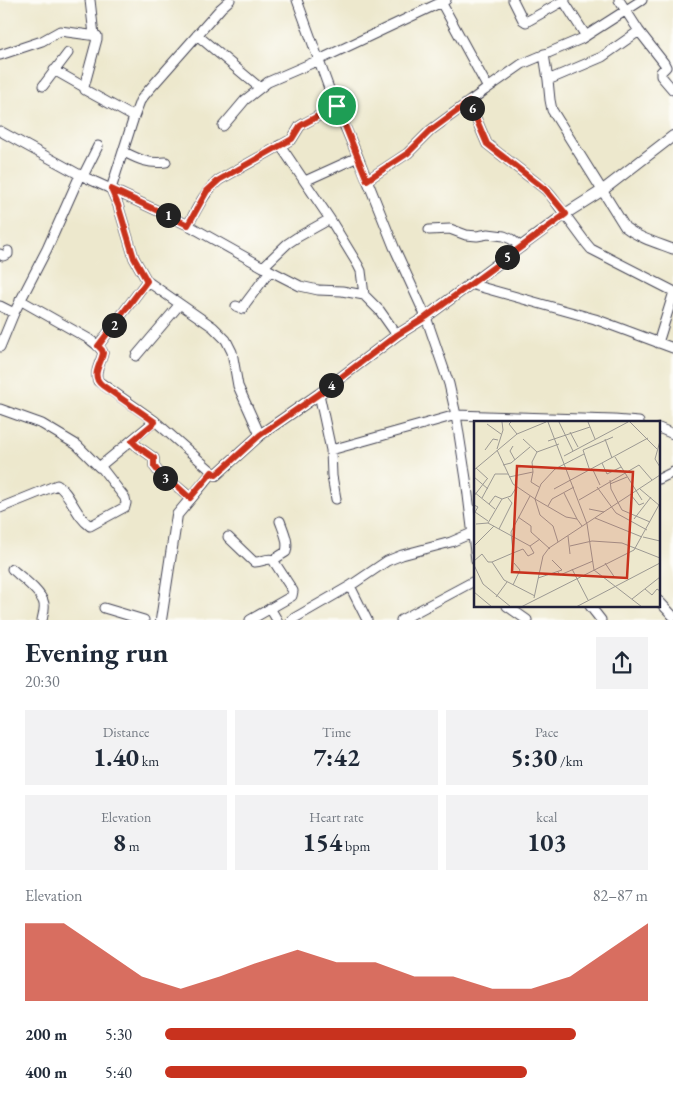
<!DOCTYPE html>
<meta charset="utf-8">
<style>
:root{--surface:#fff;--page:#f2f2f3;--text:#1f2937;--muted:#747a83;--accent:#c8321e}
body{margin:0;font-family:"EB Garamond",serif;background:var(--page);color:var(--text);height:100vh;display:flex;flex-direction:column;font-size:19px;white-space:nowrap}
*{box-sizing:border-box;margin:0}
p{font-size:16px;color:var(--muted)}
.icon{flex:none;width:28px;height:28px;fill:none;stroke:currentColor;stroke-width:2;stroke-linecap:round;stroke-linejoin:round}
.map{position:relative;height:620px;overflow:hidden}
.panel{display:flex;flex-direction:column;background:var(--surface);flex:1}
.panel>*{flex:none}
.pin{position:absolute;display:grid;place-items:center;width:42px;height:42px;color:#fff;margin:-21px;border:2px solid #fff;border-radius:50%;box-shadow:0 1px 5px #0007}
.km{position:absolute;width:25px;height:25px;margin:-12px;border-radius:50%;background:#222;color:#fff;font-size:14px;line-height:25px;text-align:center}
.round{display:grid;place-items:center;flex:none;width:52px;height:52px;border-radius:0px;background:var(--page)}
.head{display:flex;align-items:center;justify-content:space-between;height:85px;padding:0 25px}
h1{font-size:28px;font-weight:700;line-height:38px}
.stats{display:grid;grid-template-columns:repeat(3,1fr);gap:8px;height:85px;padding:5px 25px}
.stats div{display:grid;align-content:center;border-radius:0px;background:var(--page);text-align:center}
.stats b{font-size:25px;font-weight:700}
.stats small{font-size:14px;font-weight:400}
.stats p{font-size:14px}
.chart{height:140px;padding:10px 25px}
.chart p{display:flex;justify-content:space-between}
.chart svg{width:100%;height:90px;margin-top:5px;fill:var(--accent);opacity:.7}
ul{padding:0 25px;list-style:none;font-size:16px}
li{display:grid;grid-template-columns:80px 60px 1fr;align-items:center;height:38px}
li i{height:12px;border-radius:6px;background:var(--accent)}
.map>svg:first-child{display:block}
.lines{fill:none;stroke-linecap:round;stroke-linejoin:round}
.minor-casing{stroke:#404051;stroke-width:11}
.tertiary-casing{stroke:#404051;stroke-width:12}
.minor{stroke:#fff;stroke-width:9}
.tertiary{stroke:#fff;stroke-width:10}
.route-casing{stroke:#fff;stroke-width:10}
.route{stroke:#c8321e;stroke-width:6}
.inset-road{fill:none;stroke:#9c9993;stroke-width:1}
.view{fill:#c8321e;fill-opacity:0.15;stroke:#c8321e;stroke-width:2.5}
.inset-edge{fill:none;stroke:#22223b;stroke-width:2.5}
</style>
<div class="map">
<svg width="673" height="620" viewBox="0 0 673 620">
<rect width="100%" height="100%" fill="#fdfcf7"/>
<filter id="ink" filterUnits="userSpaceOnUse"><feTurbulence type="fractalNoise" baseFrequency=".02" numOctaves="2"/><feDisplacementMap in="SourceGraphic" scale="10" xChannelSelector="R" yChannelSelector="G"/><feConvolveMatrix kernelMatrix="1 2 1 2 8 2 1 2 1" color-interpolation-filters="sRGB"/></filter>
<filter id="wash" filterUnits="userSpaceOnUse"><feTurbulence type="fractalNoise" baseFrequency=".0096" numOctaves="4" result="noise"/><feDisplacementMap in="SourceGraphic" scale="20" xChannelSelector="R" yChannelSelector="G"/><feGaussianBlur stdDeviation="1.12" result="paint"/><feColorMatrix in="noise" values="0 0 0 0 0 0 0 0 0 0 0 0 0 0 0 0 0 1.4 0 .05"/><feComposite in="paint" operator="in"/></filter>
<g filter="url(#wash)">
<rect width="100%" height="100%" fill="#ede8cd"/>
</g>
<g filter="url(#ink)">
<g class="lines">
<defs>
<path id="minor" d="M90 0 94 35
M230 0 221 8 147 92 140 101 134 117 111 189 188 225 263 267 300 286 318 290 342 291 364 295 380 311 397 335
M297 0 331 94 358 157 394 247 426 317 449 384 456 415 466 479 476 560
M513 0 523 20 526 22 565 0
M563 0 586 36
M619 0 639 31 664 63 666 67 661 72V76L673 90
M441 2 488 88
M197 35 260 88
M544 54 548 80 550 100 552 110 625 227C639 238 657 243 673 249
M0 55 42 41 60 31 97 36V39L84 87 85 90 134 117
M54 70 84 87
M548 80 602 57 639 31
M43 86 68 53
M469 102 487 144 546 190 552 197 586 243 591 249 673 291
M223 126 245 100 268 82 319 60 446 0
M0 131 80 175 111 189 118 205 134 258 147 281 213 327 226 340 232 352 238 386 260 435
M280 145 330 219 358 265 361 271 364 295
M124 152C140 160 148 164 166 162
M83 176 98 146
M367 180 408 153 431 130 485 90 522 64 581 39 642 0
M305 181 358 157
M188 225C197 209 204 192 219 180L292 139 300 126 305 123 337 106
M429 230 450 229 466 235 477 236 488 234 504 236 511 239 521 247
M0 254 3 256 8 254V251
M263 267 287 244 296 238 330 219
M470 284 595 319 673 348
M20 300 89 339C94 343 101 347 103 353 101 363 94 371 98 381L155 421 216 475
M0 306 14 313
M236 306 243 309 245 304 270 271
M658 343 673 295
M98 346 147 281
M0 347 14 313 47 249 80 175
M136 356 180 304
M319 394 331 450 332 476 336 499
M0 409 42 424 77 445 99 467 155 421
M659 428 673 434
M132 441 137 446 154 458V466L163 478 168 479 191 498
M331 450 456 415 614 420 639 422
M659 479 673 472
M0 508 57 485C70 492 76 517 90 526L125 507 126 503 125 498 101 467
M228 537 254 562C261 563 267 557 273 560L293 591 292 596 250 620
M273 560 286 552C289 542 284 532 280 521
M12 569C21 577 42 592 44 604 45 609 43 615 42 620
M350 586 367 620
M659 601 673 616
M507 606 527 620
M590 606 601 620
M104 608 144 620
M270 608 277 620
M291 620 350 586 387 561 402 555 451 542 472 533
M401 620 476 580"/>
<path id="tertiary" d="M161 620 177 515 212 473 216 475 260 435 319 394 397 335 426 317 565 214 603 190 673 136"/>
</defs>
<use href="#minor" class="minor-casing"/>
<use href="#tertiary" class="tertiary-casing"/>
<use href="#minor" class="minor"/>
<use href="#tertiary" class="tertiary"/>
</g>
</g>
<g class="lines" filter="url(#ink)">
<defs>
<path id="route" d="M469 102 487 144 546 190 566 214 426 317 397 335 319 394 260 435 216 475 212 472 190 498 168 478H163L154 466V458L137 446 132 441 155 422 102 385C90 375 101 365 103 353L102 350 98 346 147 281 134 258 118 205 111 189 188 225 207 191 219 180 292 139 300 126 305 123 337 106 367 180 408 153 431 130Z"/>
</defs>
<use href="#route" class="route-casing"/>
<use href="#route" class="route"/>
</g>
<g transform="translate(474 421)">
<rect width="186" height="186" fill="#ede8cd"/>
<path class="inset-road" d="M37 1 35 3 43 13M74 1 113 103 120 149 168 186M85 1 99 30M114 1 121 18M156 1 183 28M13 3 27 13M96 11 104 26M49 18 63 31 85 23M131 18 138 37M74 20 116 6M186 20 181 38 186 46M39 25 36 30 41 39M23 28 29 9 28 1M11 29 19 18 24 19M23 29 39 63 61 78 66 94 79 105 84 121M90 35 154 1M141 36 168 79M128 42 133 53 147 46M29 44 37 42 56 26M2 47 14 58M0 49 43 13 72 1M119 49 126 64M116 50 109 29 139 16M59 51 58 41 63 31M0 56 14 68M35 56 59 51 57 61 65 66M136 59 137 68 148 89 176 101M136 63 153 56M123 66 142 92 173 109M80 68 174 17M166 68 186 85M0 71 21 88M90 72 103 98M157 74 165 84 170 82M0 75 13 58M8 77 21 53H34M105 79 165 44 178 59M15 83 21 75 28 78M0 84 4 86 1 91 14 100M74 85 78 78 100 66M115 88 130 91M44 96 57 105V111L76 128M121 97 168 116M160 98 177 76M14 102 28 78 37 75 42 67M2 103 14 102 56 125 66 118M108 105 103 98 92 96 61 78 67 63 81 48 110 33M25 108 38 82 34 77M94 115 96 133M169 116 186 120M0 125 20 105M96 125 118 120 148 122 186 137M39 132 49 128 54 135 60 132 56 125M0 140 8 133 14 141H18M18 141 39 132 37 111 56 75M18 141 30 159 61 175M131 142 141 157M0 144 9 163 37 186M98 148 114 179M84 151 86 154 119 140M64 157 88 149 78 139M39 164 46 149 40 142M171 168 178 174 183 168 186 170M0 171 18 186M22 176 33 161M60 177 69 135 75 127 186 54M158 178 186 156M47 186 160 129 186 82M102 186 186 142"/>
<path class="view" d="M43 45 159 51 153 157 38 151Z"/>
<rect width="186" height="186" class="inset-edge"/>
</g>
</svg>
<div class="pin" style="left:337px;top:106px;background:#1e9e55"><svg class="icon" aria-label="arrive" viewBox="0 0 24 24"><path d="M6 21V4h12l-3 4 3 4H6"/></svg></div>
<b class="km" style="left:168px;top:215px">1</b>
<b class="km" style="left:114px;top:325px">2</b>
<b class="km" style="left:165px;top:478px">3</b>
<b class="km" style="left:331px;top:385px">4</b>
<b class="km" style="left:507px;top:257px">5</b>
<b class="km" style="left:472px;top:108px">6</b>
</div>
<section class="panel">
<div class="head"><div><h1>Evening run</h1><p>20:30</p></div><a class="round"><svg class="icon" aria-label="share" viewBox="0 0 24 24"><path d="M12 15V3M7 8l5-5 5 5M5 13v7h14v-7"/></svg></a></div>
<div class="stats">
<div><p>Distance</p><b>1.40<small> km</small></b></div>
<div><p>Time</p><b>7:42</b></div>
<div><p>Pace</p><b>5:30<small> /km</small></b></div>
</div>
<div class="stats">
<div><p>Elevation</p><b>8<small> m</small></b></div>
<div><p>Heart rate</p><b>154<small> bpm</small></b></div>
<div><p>kcal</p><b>103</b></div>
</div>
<div class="chart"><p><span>Elevation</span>82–87 m</p>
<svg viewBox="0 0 160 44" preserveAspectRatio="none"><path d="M0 44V6L10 6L20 19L30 32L40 38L50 32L60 25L70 19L80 25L90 25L100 32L110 32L120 38L130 38L140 32L150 19L160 6V44z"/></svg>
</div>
<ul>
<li><b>200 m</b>5:30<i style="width:85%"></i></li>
<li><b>400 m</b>5:40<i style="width:75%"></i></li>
</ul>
</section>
